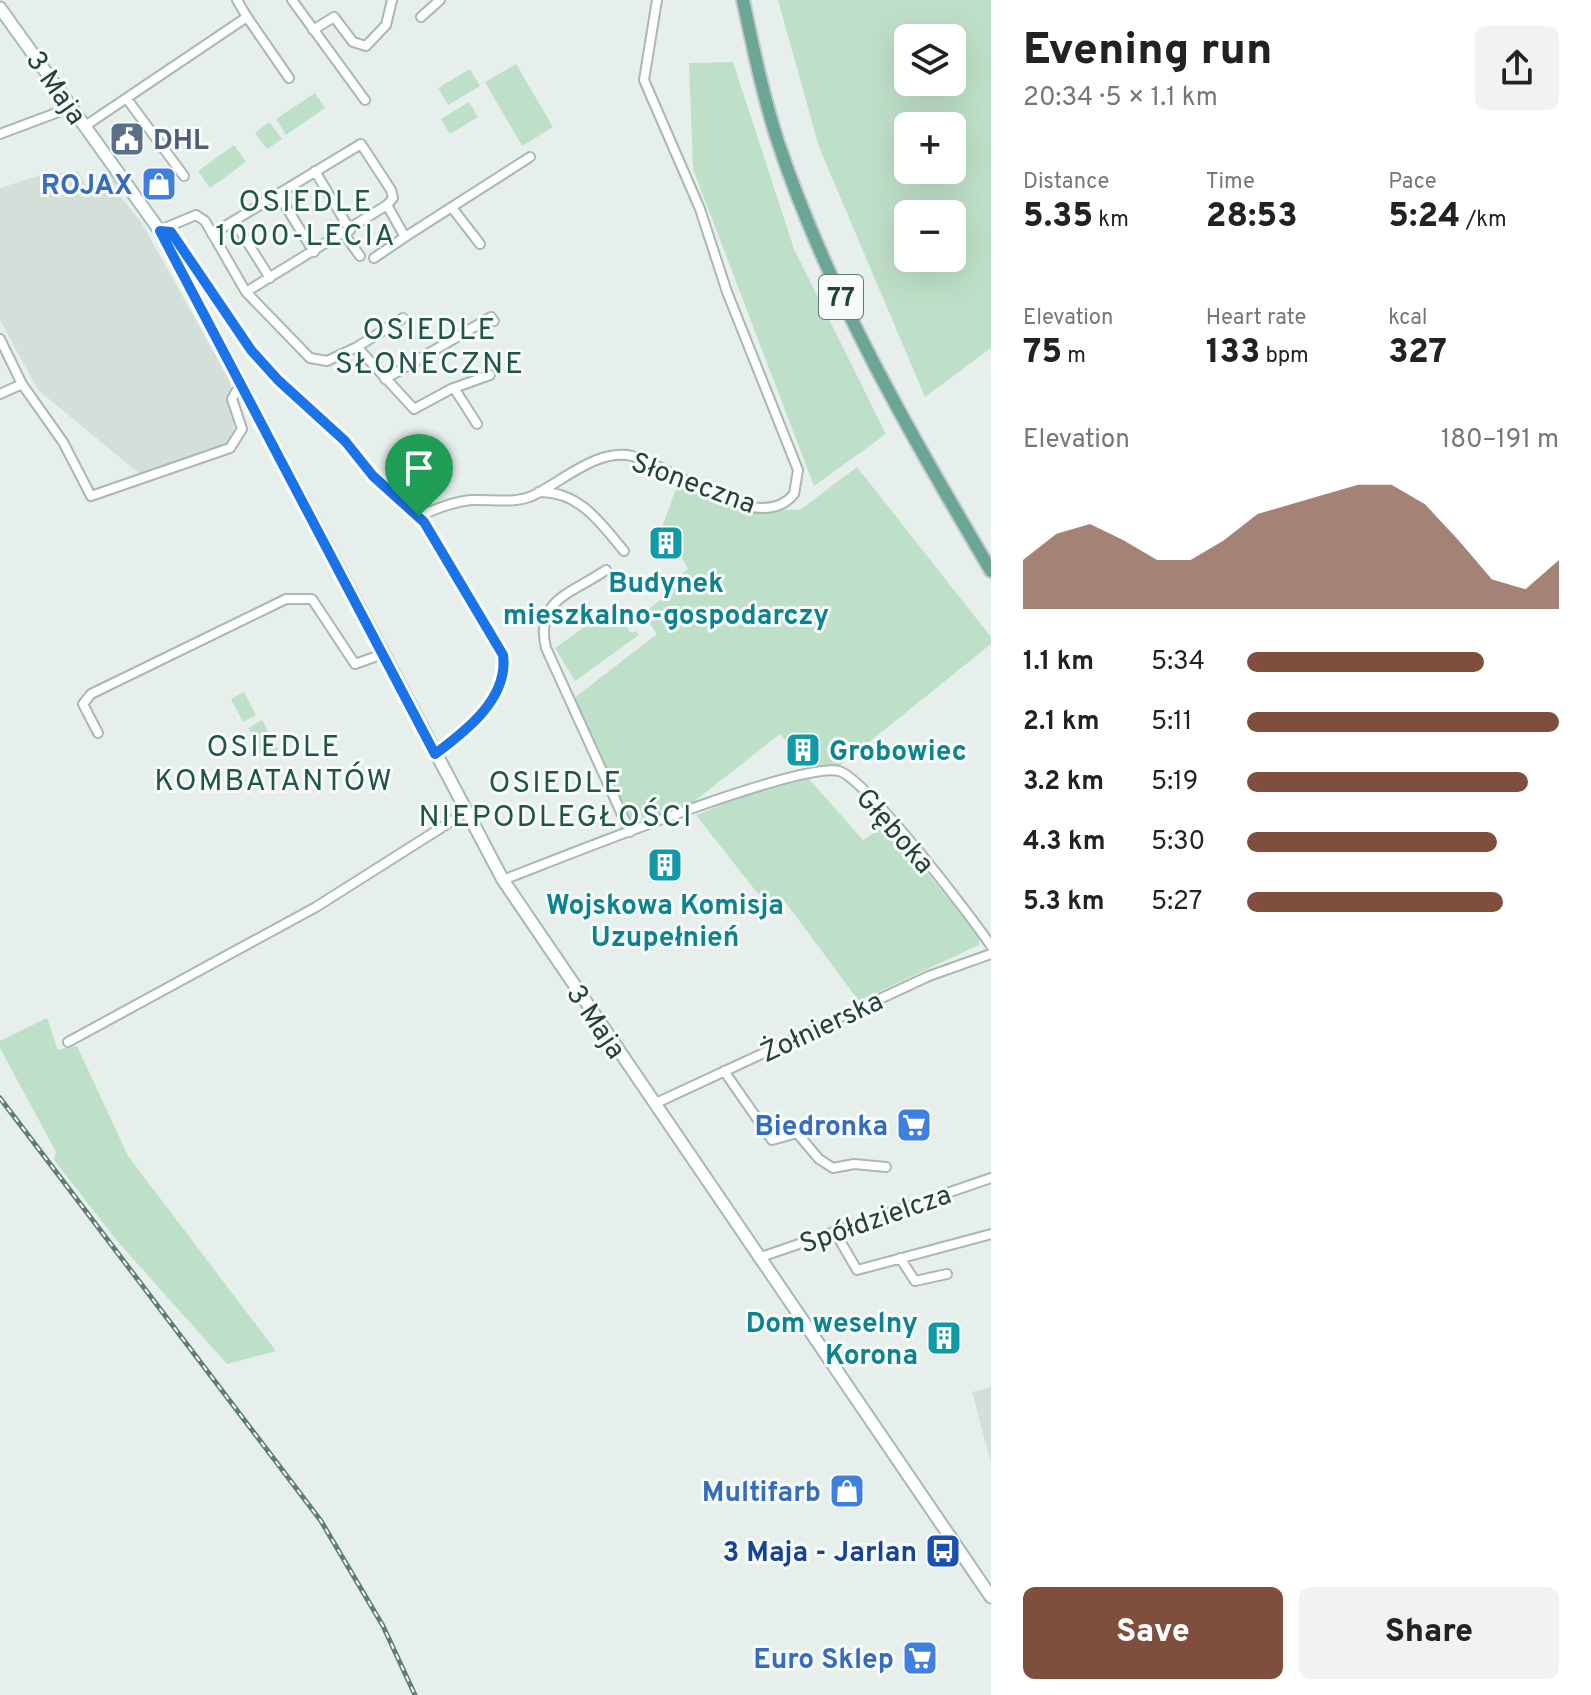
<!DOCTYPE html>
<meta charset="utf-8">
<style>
:root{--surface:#fff;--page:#f2f2f2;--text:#222;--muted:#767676;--accent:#804e3d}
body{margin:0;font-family:Overpass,sans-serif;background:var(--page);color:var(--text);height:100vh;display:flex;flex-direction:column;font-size:30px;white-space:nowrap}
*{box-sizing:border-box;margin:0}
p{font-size:26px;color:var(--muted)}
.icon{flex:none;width:44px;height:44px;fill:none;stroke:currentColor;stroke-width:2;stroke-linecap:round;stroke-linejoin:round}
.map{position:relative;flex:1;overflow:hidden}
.drawer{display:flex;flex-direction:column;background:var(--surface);width:600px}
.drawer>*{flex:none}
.fabs{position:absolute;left:894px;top:24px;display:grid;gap:16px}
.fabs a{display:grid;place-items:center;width:72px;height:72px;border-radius:12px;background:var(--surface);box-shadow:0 8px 32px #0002;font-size:40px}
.pin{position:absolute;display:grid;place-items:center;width:68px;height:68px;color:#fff;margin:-82px -34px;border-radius:50% 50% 50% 0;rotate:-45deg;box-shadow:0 0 8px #0007}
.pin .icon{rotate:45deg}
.round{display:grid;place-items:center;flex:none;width:84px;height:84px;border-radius:12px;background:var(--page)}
.head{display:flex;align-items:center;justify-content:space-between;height:136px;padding:0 32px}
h1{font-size:44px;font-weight:800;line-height:60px}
.stats{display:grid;grid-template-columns:repeat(3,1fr);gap:12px;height:136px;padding:8px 32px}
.stats div{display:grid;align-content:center}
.stats b{font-size:34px;font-weight:800}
.stats small{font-size:22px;font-weight:400}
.stats p{font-size:22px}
.chart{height:224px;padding:16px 32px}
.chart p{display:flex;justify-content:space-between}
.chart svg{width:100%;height:144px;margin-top:8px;fill:var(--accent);opacity:.7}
.cta{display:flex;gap:16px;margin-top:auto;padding:16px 32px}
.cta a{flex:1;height:92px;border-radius:12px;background:var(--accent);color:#fff;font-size:32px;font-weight:800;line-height:92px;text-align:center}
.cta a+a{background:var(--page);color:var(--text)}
ul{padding:0 32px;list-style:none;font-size:26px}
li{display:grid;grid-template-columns:128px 96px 1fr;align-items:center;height:60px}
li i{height:20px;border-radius:10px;background:var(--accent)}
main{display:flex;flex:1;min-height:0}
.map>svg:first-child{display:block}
.built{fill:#d4dfda}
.green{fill:#bfe0c8;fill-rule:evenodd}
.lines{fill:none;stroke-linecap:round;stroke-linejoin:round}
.street-casing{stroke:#a8b8b2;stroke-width:12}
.secondary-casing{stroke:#a4bbb3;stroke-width:15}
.primary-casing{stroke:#c2cac8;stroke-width:16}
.street{stroke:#fff;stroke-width:8}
.secondary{stroke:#fff;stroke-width:11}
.primary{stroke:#6aa596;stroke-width:12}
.rail-casing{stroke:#5f7d75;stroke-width:5}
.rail{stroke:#f7fbf9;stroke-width:2;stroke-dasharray:6;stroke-linecap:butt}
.route-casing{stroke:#fff;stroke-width:16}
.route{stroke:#1a73e8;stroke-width:10}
.labels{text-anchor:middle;stroke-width:6;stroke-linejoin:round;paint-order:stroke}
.shield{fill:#f7fbf9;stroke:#637a73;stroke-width:2}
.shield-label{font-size:26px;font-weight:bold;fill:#24423a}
.street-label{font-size:28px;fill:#24423a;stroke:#f7fbf9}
.service-label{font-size:28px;font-weight:bold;fill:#4e5e75;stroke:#f7fbf9;text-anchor:start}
.shop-label{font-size:28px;font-weight:bold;fill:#366cbe;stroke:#f7fbf9;text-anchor:end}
.culture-label{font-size:28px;font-weight:bold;fill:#0d838f;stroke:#f7fbf9}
.transit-label{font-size:28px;font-weight:bold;fill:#164399;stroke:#f7fbf9;text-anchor:end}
.neighbourhood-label{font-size:30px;letter-spacing:2px;fill:#1f5548;stroke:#f7fbf9}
</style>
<main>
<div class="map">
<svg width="991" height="1695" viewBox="0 0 991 1695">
<rect width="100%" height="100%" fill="#e6efeb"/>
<path class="built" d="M78 171 86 185 109 171 124 192 120 196 141 222 230 381 234 436 222 448 140 474 38 390 0 320V188L40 175Z
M991 1387V1464L972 1392Z"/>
<path class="green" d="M778 0H991V348L925 397 819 147ZM908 38H952V82H908ZM908 126H952V170H908ZM908 214H952V258H908Z
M733 62 794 249 886 434 814 486 693 169 689 63Z
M516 64 553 127 522 146 485 82Z
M470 69 480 86 448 105 438 88Z
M315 93 325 108 286 135 276 119Z
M469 102 478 117 450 134 441 119Z
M269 122 282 139 267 149 255 133Z
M234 145 246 162 210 188 198 171Z
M857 467 991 637V644L838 767 812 774 780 734 687 807 632 827 573 699 657 634 643 614 678 585 674 580 688 569 663 524 679 481 745 509 800 510Z
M613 607 631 633 636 631 639 635 575 681 555 648Z
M244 692 256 715 243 722 231 699Z
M262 720 278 750 264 758 248 728Z
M809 779 863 840 883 827 895 834 980 937 979 945 859 1001 786 903 773 913 696 815 747 795Z
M47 1018 58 1050 77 1046 128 1156 276 1351 227 1364 118 1242 54 1160 56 1152 0 1048V1041Z"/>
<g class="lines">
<defs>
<path id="street" d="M292 0 365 100
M247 17 289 78
M421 17 440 0
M313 30 334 17 353 42 366 46 386 25 392 0
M127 99 184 176
M85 126 247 17 237 0
M0 134 72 107
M315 171 350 230
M278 194 314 252
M387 205 405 237 530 157
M453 209 480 244
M234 221 270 278
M160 230 196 215 205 221 246 292 310 358 327 361 357 347 414 409 451 389 490 375
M160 231 171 232 251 350 278 380 345 441 373 476 419 516C436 509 452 502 471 500 491 499 513 504 532 496 562 482 597 448 632 456 674 466 758 538 794 494L798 470 727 292 700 209 644 80 657 0
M212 234 361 144 391 190 393 198 387 205 246 292
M344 234 360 256
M374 258 405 237
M0 339 22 384 63 442 91 496 230 448 242 429 232 399 241 383
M357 347 403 318
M385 379 491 317 494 321
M454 388 477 424
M0 394 22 384
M539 492C579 491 601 523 624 551
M419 516 504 660C503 702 466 731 435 754
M606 570C573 593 534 599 546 648L630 832
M98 733 83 704 91 694 286 599H312L355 664 383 654
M503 880C555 860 799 761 839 771 865 778 973 918 991 946
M68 1042 316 907 466 812
M724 1071 772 1140 797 1133 819 1159 833 1168 854 1164 886 1167
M654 1104 929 976 991 954
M835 1232 857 1270 991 1234
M758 1258 991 1178
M900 1258 915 1281 947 1274"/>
<path id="secondary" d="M0 8 160 231 503 880 991 1597"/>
<path id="primary" d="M743 0C753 47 763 96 778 142 829 295 910 433 991 571"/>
</defs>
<use href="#street" class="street-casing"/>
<use href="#secondary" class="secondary-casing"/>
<use href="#primary" class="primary-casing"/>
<use href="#street" class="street"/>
<use href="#secondary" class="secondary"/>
<use href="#primary" class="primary"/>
<defs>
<path id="rail" d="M0 1098 321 1521 383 1626 415 1695"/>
</defs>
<use href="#rail" class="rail-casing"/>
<use href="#rail" class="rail"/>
</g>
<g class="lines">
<defs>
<path id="route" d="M160 231 171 232 251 350 278 380 345 441 373 476 424 522 503 655C509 698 466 731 435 754Z"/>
</defs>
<use href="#route" class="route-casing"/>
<use href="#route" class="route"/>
</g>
<defs>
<symbol id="civic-square" viewBox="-11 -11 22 22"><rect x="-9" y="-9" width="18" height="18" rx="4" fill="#5c6f8a" stroke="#f7fbf9"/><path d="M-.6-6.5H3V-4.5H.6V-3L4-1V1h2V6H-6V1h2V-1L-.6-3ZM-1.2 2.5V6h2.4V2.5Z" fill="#fff"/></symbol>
<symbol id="shop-square" viewBox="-11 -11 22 22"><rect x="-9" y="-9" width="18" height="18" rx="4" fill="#3f7fe0" stroke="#f7fbf9"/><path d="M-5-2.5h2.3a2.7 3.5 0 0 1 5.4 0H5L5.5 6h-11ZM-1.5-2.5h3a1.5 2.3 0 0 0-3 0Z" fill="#fff"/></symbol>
<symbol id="building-square" viewBox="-11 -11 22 22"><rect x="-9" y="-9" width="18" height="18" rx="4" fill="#0f9aa8" stroke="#f7fbf9"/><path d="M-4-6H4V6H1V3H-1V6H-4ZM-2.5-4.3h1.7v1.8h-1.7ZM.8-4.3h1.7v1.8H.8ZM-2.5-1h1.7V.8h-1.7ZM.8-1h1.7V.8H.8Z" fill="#fff"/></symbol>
<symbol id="supermarket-square" viewBox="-11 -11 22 22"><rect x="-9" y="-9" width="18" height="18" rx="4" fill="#3f7fe0" stroke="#f7fbf9"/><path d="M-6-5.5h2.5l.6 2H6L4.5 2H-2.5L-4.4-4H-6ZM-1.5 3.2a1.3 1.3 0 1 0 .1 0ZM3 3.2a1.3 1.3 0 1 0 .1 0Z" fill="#fff"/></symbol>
<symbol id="bus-square" viewBox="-11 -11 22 22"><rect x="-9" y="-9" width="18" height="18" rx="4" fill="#1a4fb4" stroke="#f7fbf9"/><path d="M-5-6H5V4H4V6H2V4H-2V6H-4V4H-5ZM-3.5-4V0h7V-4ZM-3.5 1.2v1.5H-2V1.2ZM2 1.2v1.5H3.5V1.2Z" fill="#fff"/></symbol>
</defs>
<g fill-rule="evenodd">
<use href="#civic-square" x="107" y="119" width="40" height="40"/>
<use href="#shop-square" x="139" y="164" width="40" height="40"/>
<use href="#building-square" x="646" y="523" width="40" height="40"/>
<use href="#building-square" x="783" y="730" width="40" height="40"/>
<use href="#building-square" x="645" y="845" width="40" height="40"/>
<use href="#supermarket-square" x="894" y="1105" width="40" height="40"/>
<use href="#building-square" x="924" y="1318" width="40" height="40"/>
<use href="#shop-square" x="827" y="1471" width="40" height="40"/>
<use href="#bus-square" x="923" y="1531" width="40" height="40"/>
<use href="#supermarket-square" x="900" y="1638" width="40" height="40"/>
</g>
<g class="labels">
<rect class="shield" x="819" y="275" width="44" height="44" rx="6"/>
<g class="shield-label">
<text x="841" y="306">77</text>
</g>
<g class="street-label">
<text transform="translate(57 87) rotate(55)" y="10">3 Maja</text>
<text transform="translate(694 482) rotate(20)" y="10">Słoneczna</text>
<text transform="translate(896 830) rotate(49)" y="10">Głęboka</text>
<text transform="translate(597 1021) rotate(56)" y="10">3 Maja</text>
<text transform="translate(821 1026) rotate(-25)" y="10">Żołnierska</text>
<text transform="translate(875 1218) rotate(-19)" y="10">Spółdzielcza</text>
</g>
<g class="service-label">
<text x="153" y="149">DHL</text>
</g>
<g class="shop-label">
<text x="133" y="194">ROJAX</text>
<text x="888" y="1135">Biedronka</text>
<text x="821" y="1501">Multifarb</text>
<text x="894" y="1668">Euro Sklep</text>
</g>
<g class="culture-label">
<text x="666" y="592">Budynek<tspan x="666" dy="32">mieszkalno-gospodarczy</tspan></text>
<text x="829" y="760" text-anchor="start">Grobowiec</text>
<text x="665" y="914">Wojskowa Komisja<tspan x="665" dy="32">Uzupełnień</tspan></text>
<text x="918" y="1332" text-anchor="end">Dom weselny<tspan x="918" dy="32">Korona</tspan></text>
</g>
<g class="transit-label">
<text x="917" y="1561">3 Maja - Jarlan</text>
</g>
<g class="neighbourhood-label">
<text x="306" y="211">OSIEDLE<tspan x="306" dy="34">1000-LECIA</tspan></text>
<text x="430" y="339">OSIEDLE<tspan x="430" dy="34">SŁONECZNE</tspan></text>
<text x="274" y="756">OSIEDLE<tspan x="274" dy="34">KOMBATANTÓW</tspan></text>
<text x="556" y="792">OSIEDLE<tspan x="556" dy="34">NIEPODLEGŁOŚCI</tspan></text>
</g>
</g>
</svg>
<div class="fabs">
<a><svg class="icon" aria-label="layers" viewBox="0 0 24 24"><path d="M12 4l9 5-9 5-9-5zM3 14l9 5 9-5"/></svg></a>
<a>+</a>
<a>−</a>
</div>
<div class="pin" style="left:419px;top:516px;background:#1e9e55"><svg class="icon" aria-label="arrive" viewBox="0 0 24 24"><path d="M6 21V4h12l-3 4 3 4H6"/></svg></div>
</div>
<section class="drawer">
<div class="head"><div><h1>Evening run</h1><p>20:34 · 5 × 1.1 km</p></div><a class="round"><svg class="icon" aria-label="share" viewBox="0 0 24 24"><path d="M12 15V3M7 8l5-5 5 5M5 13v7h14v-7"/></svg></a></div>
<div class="stats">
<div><p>Distance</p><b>5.35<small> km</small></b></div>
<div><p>Time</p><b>28:53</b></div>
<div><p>Pace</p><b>5:24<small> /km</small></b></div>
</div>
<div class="stats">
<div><p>Elevation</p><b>75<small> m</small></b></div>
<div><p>Heart rate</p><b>133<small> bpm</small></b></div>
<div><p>kcal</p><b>327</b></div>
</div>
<div class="chart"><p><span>Elevation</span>180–191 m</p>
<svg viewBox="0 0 160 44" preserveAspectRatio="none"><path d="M0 44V29L10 21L20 18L30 23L40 29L50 29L60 23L70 15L80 12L90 9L100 6L110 6L120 12L130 23L140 35L150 38L160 29V44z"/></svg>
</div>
<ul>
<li><b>1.1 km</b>5:34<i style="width:76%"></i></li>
<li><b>2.1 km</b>5:11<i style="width:100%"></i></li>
<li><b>3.2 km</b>5:19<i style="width:90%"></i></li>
<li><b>4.3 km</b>5:30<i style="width:80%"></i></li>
<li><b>5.3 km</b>5:27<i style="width:82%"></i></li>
</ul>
<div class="cta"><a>Save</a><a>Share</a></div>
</section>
</main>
